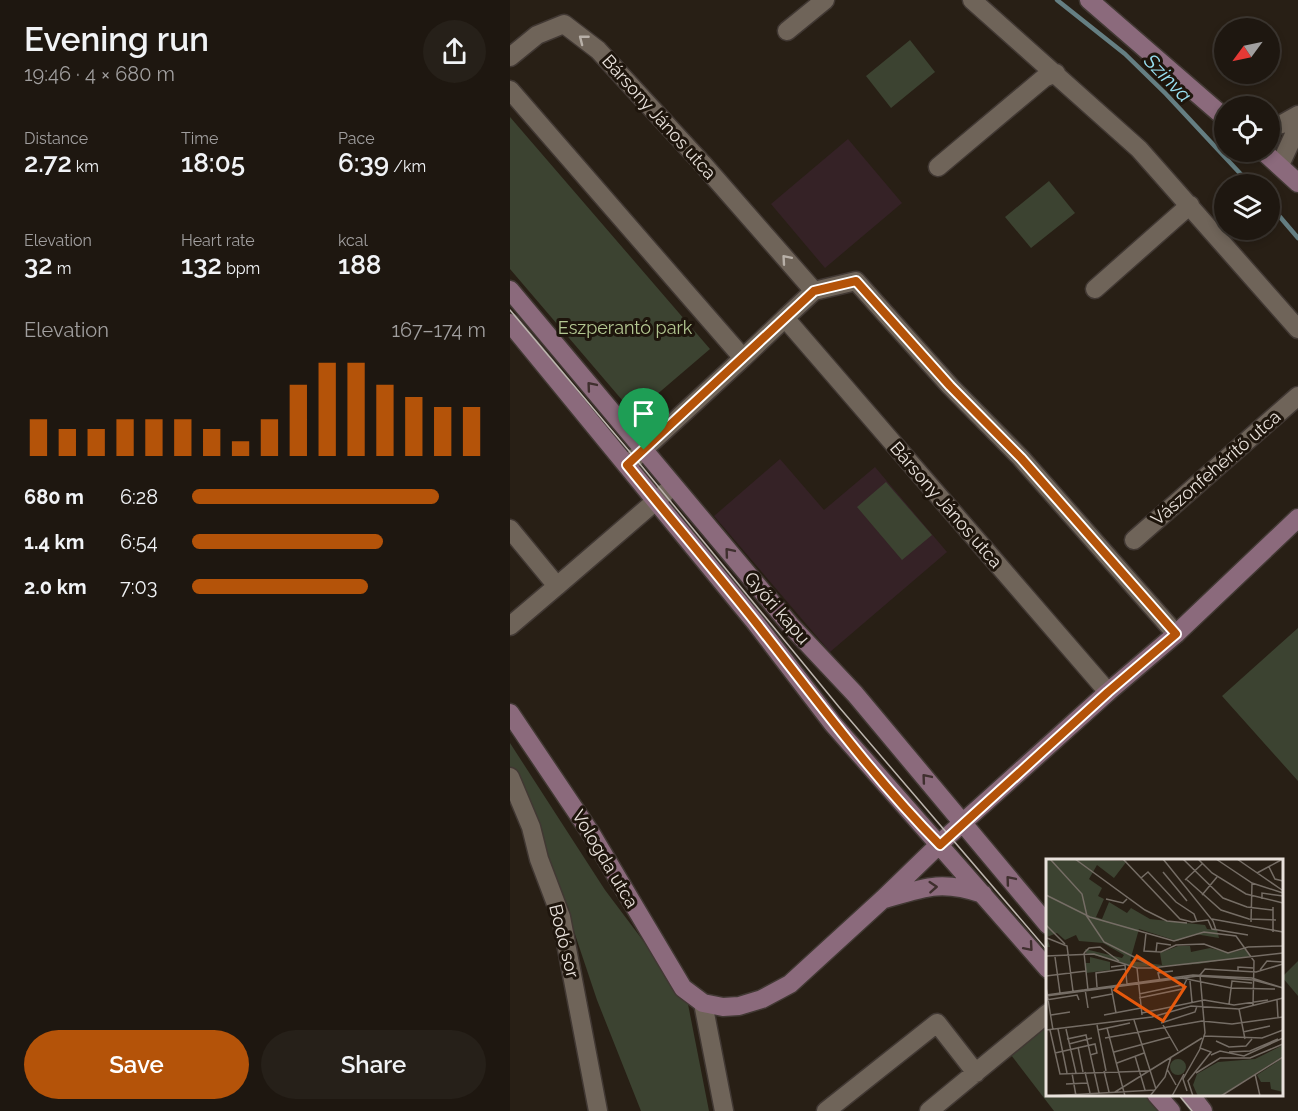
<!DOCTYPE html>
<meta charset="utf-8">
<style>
:root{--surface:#1e1710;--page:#262019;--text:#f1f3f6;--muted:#a19f9f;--line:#3c3630;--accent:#b45309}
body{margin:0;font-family:Raleway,sans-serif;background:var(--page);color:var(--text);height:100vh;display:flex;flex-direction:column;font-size:22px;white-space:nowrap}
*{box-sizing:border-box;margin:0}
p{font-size:20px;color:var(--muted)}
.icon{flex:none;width:33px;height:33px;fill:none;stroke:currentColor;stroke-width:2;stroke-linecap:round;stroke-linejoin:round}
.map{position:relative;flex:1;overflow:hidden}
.side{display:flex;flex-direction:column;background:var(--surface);width:510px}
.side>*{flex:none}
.needle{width:39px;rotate:237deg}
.controls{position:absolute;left:704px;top:18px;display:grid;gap:12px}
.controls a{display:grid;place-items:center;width:66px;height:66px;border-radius:50%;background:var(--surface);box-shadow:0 3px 9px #0003,0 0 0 2px var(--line);font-size:30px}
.pin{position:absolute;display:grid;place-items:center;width:51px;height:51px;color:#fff;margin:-62px -26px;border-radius:50% 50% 50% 0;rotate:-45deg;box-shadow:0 0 6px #0007}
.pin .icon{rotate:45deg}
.round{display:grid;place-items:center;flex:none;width:63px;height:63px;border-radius:32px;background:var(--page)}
.head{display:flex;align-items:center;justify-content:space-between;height:102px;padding:0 24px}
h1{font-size:33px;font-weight:600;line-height:45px}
.figures{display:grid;grid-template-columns:repeat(3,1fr);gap:9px;height:102px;padding:6px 24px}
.figures div{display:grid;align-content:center}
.figures b{font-size:26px;font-weight:600}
.figures small{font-size:16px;font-weight:400}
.figures p{font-size:16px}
.chart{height:168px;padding:12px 24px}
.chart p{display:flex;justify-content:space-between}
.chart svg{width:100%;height:108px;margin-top:6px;stroke:var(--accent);stroke-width:6}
.primary-button{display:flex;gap:12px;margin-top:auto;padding:12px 24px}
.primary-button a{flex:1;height:69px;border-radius:36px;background:var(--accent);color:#fff;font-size:24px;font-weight:600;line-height:69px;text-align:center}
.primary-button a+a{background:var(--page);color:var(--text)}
ul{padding:0 24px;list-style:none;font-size:20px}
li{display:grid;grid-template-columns:96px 72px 1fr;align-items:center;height:45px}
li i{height:15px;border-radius:8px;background:var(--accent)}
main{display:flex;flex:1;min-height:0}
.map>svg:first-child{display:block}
.education{fill:#352226}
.green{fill:#3c4331}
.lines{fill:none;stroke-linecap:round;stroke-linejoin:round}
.stream{stroke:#657f83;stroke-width:4.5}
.street-casing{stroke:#413833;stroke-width:21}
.secondary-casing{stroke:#413833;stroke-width:21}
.street{stroke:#6f6459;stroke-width:18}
.secondary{stroke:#8b6a7c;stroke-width:18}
.tram{stroke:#bcb5ae;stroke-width:1.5}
.oneway{stroke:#b8b0a8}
.oneway2{stroke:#3f2f2e}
.route-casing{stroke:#fff;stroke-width:12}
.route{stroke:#b45309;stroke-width:8}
.labels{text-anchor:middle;stroke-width:6;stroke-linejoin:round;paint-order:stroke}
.street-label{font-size:18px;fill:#e9e2dc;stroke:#1e150c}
.park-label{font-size:18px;fill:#b4c892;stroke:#1e150c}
.water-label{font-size:20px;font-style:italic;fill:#98e1f3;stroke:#1e150c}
.inset-road{fill:none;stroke:#756d65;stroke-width:1.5}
.view{fill:#e8590c;fill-opacity:0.15;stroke:#e8590c;stroke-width:3}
.inset-edge{fill:none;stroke:#e9e2dc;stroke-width:3}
</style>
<main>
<section class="side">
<div class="head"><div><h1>Evening run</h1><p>19:46 · 4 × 680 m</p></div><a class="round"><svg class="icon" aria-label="share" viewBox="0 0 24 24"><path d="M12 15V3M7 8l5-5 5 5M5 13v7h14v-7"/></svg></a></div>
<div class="figures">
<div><p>Distance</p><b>2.72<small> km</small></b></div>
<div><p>Time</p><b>18:05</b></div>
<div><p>Pace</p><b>6:39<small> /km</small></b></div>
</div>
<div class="figures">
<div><p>Elevation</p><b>32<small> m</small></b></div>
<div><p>Heart rate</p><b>132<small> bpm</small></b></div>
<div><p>kcal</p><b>188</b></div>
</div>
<div class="chart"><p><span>Elevation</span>167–174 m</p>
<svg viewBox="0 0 160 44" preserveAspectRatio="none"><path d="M5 44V29M15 44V33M25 44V33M35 44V29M45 44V29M55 44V29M65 44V33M75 44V38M85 44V29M95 44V15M105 44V6M115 44V6M125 44V15M135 44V20M145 44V24M155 44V24"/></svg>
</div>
<ul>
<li><b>680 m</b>6:28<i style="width:84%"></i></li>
<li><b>1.4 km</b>6:54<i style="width:65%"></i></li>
<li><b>2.0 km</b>7:03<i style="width:60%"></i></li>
</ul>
<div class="primary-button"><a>Save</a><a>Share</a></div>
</section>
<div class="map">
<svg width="788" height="1111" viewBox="0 0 788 1111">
<rect width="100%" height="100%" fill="#281f15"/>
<path class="education" d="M338 139 392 203 315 268 261 204Z
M270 459 314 510 365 467 437 552 320 652 204 516Z"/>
<path class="green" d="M400 40 425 72 381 108 356 76Z
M0 117 200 349 124 414 0 269Z
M539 181 565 213 521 248 495 217Z
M376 482 422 535 392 560 347 507Z
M788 628V781L712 696Z
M0 743 95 890 177 999 199 1111H131L87 1000 42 866 0 795Z
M788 961V996L772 977Z
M537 1027 538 1094 640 1095 654 1111H544L501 1055Z"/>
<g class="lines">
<path class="stream" d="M547 0 615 54 656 94 740 184
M759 204 788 238"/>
<defs>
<path id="street" d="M462 0 629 149 788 329
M277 31 315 0
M0 57 27 35 54 24 88 50 192 163 304 291 346 281 440 386 511 458 666 634
M0 90 233 358 275 318 598 692
M759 127 772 124 788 115
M770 165 788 126
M428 167 534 78 546 73
M585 289 680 205
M275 318 304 291
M117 465 233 358
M0 529 47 586 163 486
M624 540 788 396
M0 626 47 586
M0 777 21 827 29 859 51 917 88 1111
M193 1003 214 1111
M316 1111 427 1023 466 1073
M419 1111 538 1013"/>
<path id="secondary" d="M579 0 714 117
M754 152 788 183
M0 290 282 627 345 694 538 925
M0 323 245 622 323 724 538 969
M0 713 82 835 173 988 193 1003 213 1007 229 1006 252 999 280 984 373 899 439 835 598 692 666 634 788 518
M375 899C415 887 432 880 473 894
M646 1094 661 1111
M680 1094 693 1111"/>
</defs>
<use href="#street" class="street-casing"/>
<use href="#secondary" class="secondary-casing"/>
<use href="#street" class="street"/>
<use href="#secondary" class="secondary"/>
<path class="tram" d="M0 310 125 458 329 707 538 951
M668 1094 682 1111"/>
</g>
<defs><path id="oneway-chevron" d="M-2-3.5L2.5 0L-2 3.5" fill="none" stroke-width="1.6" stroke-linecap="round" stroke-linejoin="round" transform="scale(1.5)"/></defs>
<g class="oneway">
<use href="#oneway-chevron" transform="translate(73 39) rotate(-142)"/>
<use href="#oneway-chevron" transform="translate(276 259) rotate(-131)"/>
</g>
<g class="oneway2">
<use href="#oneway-chevron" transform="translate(81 386) rotate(-130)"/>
<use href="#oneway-chevron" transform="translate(219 552) rotate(-130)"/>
<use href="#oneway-chevron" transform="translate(416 778) rotate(-130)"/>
<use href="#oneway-chevron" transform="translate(500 880) rotate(-130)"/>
<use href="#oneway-chevron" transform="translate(423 887) rotate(-4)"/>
<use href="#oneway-chevron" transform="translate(519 947) rotate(49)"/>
</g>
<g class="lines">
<defs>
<path id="route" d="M346 281 440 386 511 458 666 634 598 692 430 845C362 776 306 699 247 624 204 570 160 518 117 465L304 291Z"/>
</defs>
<use href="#route" class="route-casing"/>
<use href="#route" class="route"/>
</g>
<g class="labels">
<g class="street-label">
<text transform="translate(149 117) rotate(48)" y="6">Bársony János utca</text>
<text transform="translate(706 468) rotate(-41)" y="6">Vászonfehérítő utca</text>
<text transform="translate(436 505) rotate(49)" y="6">Bársony János utca</text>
<text transform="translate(267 608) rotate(49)" y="6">Győri kapu</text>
<text transform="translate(95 859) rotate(59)" y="6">Vologda utca</text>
<text transform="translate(54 941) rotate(76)" y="6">Bodó sor</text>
</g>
<g class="park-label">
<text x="115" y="334">Eszperantó park</text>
</g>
<g class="water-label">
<text transform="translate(658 78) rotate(46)" y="7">Szinva</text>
</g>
</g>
<g transform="translate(536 859)">
<rect width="237" height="237" fill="#281f15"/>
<path d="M0 0 81 2 68 19 51 6 43 20 56 29 52 37 58 40 50 58 56 60 63 43 81 54 85 49 104 60 159 66 161 70 171 71 173 79 149 75 131 82 93 70 84 102 116 106 114 94 132 87H144L145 93 164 89 184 94 199 90 205 97 152 105 91 108 40 94 39 90 76 99 78 96 57 84 33 82 30 76 19 81 11 74 1 78 4 88H0ZM44 98 64 103V111L40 114 39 104H44ZM237 186V197L174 237H152L150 233 147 226 151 215 172 203 209 200ZM237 199V233L225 230 224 223H215L211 216ZM124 208a8 8 0 1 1 16 0a8 8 0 1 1-16 0Z" fill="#3c4331"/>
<path class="inset-road" d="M4 0 36 35 41 57M29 0 99 51 121 62 141 64M77 0 134 60 146 63 162 61 166 70 202 76M117 0 167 62 170 71M137 0 177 39 201 48 227 51M152 0 166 14 200 35 237 44M170 0 206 24 237 34M191 0 236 31M223 8 229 20 237 22M117 13 141 42M211 14 237 0M95 19 102 13 130 43 148 55 151 63M140 20 175 51 203 60 230 61M139 21 156 5M0 36 44 58 128 82 158 73 190 77 208 102 207 147M156 36 171 18M60 40 77 44 81 40M216 40V34L237 37M227 48V73M40 56 58 83 106 107M166 60 237 73M205 63 206 24M0 66 19 85M100 74 98 92 115 93 130 86 158 85 182 94 202 88M1 79 21 87 27 132M202 88 237 87M110 93 111 84 125 86M38 94 43 89 54 88 73 102M38 94 42 131M0 97 48 95 91 109H105L237 94M9 98 14 134M65 108 79 106 81 125M91 109 96 156M214 111 221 102 237 103M192 112V108L207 109M154 116 159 110 210 113 237 105M0 117 40 112M136 119 185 129 229 130M114 122 112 114 127 112M144 122 146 143M65 127 70 154M0 128 7 171M51 128 50 114 79 110M39 130 42 149M93 135 136 126M0 136 147 116 206 119 237 129M0 137 152 117 207 121 237 129M45 139 66 135M93 139 136 130 141 120M0 141 31 136 33 141M231 141 232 159M183 145 186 122 206 124M193 150 199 180M96 154 158 141 188 146 222 141M5 156 24 153M58 156 95 149M88 161 110 230M115 164 149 153 151 147M51 166 60 212M117 166 132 192M61 169 79 237M12 170 21 214M20 170 30 214M0 171 106 158 145 147 193 150 237 139M4 171 14 215 102 212M52 171 84 164M197 173 224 167M158 177 216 179 237 171M59 179 156 162 186 165 237 158M21 180 40 176 53 234M170 182 183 188 200 187 206 180M23 185 46 179M32 188 37 213M68 193 124 178M183 193 204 192 232 180M9 194 49 185 51 194 44 196M165 196 174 192 198 197 237 179M89 197 99 231M71 204 98 194M121 210 130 226M58 212 63 233M39 213 44 234M26 214 30 237M150 214 174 199H204L237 185M209 215 214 237M20 225 41 224M141 232 137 220 154 190M69 233 156 179M3 237 109 231M104 237 119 218 125 198M126 237 138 215M147 237 142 222 165 193 154 189 159 174 154 116M175 237 237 198"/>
<path class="view" d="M91 97 139 128 117 162 69 131Z"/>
<rect width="237" height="237" class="inset-edge"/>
</g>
</svg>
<div class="controls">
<a><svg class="needle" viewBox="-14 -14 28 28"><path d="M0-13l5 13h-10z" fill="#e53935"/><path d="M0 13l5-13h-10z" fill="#a19f9f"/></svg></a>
<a><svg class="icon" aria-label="locate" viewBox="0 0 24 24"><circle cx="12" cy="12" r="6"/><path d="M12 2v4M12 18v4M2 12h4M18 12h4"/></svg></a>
<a><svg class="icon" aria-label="layers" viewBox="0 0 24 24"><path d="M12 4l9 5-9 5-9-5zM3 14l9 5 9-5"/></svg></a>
</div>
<div class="pin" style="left:134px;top:450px;background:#1e9e55"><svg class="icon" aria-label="arrive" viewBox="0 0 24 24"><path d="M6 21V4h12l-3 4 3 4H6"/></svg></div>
</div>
</main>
